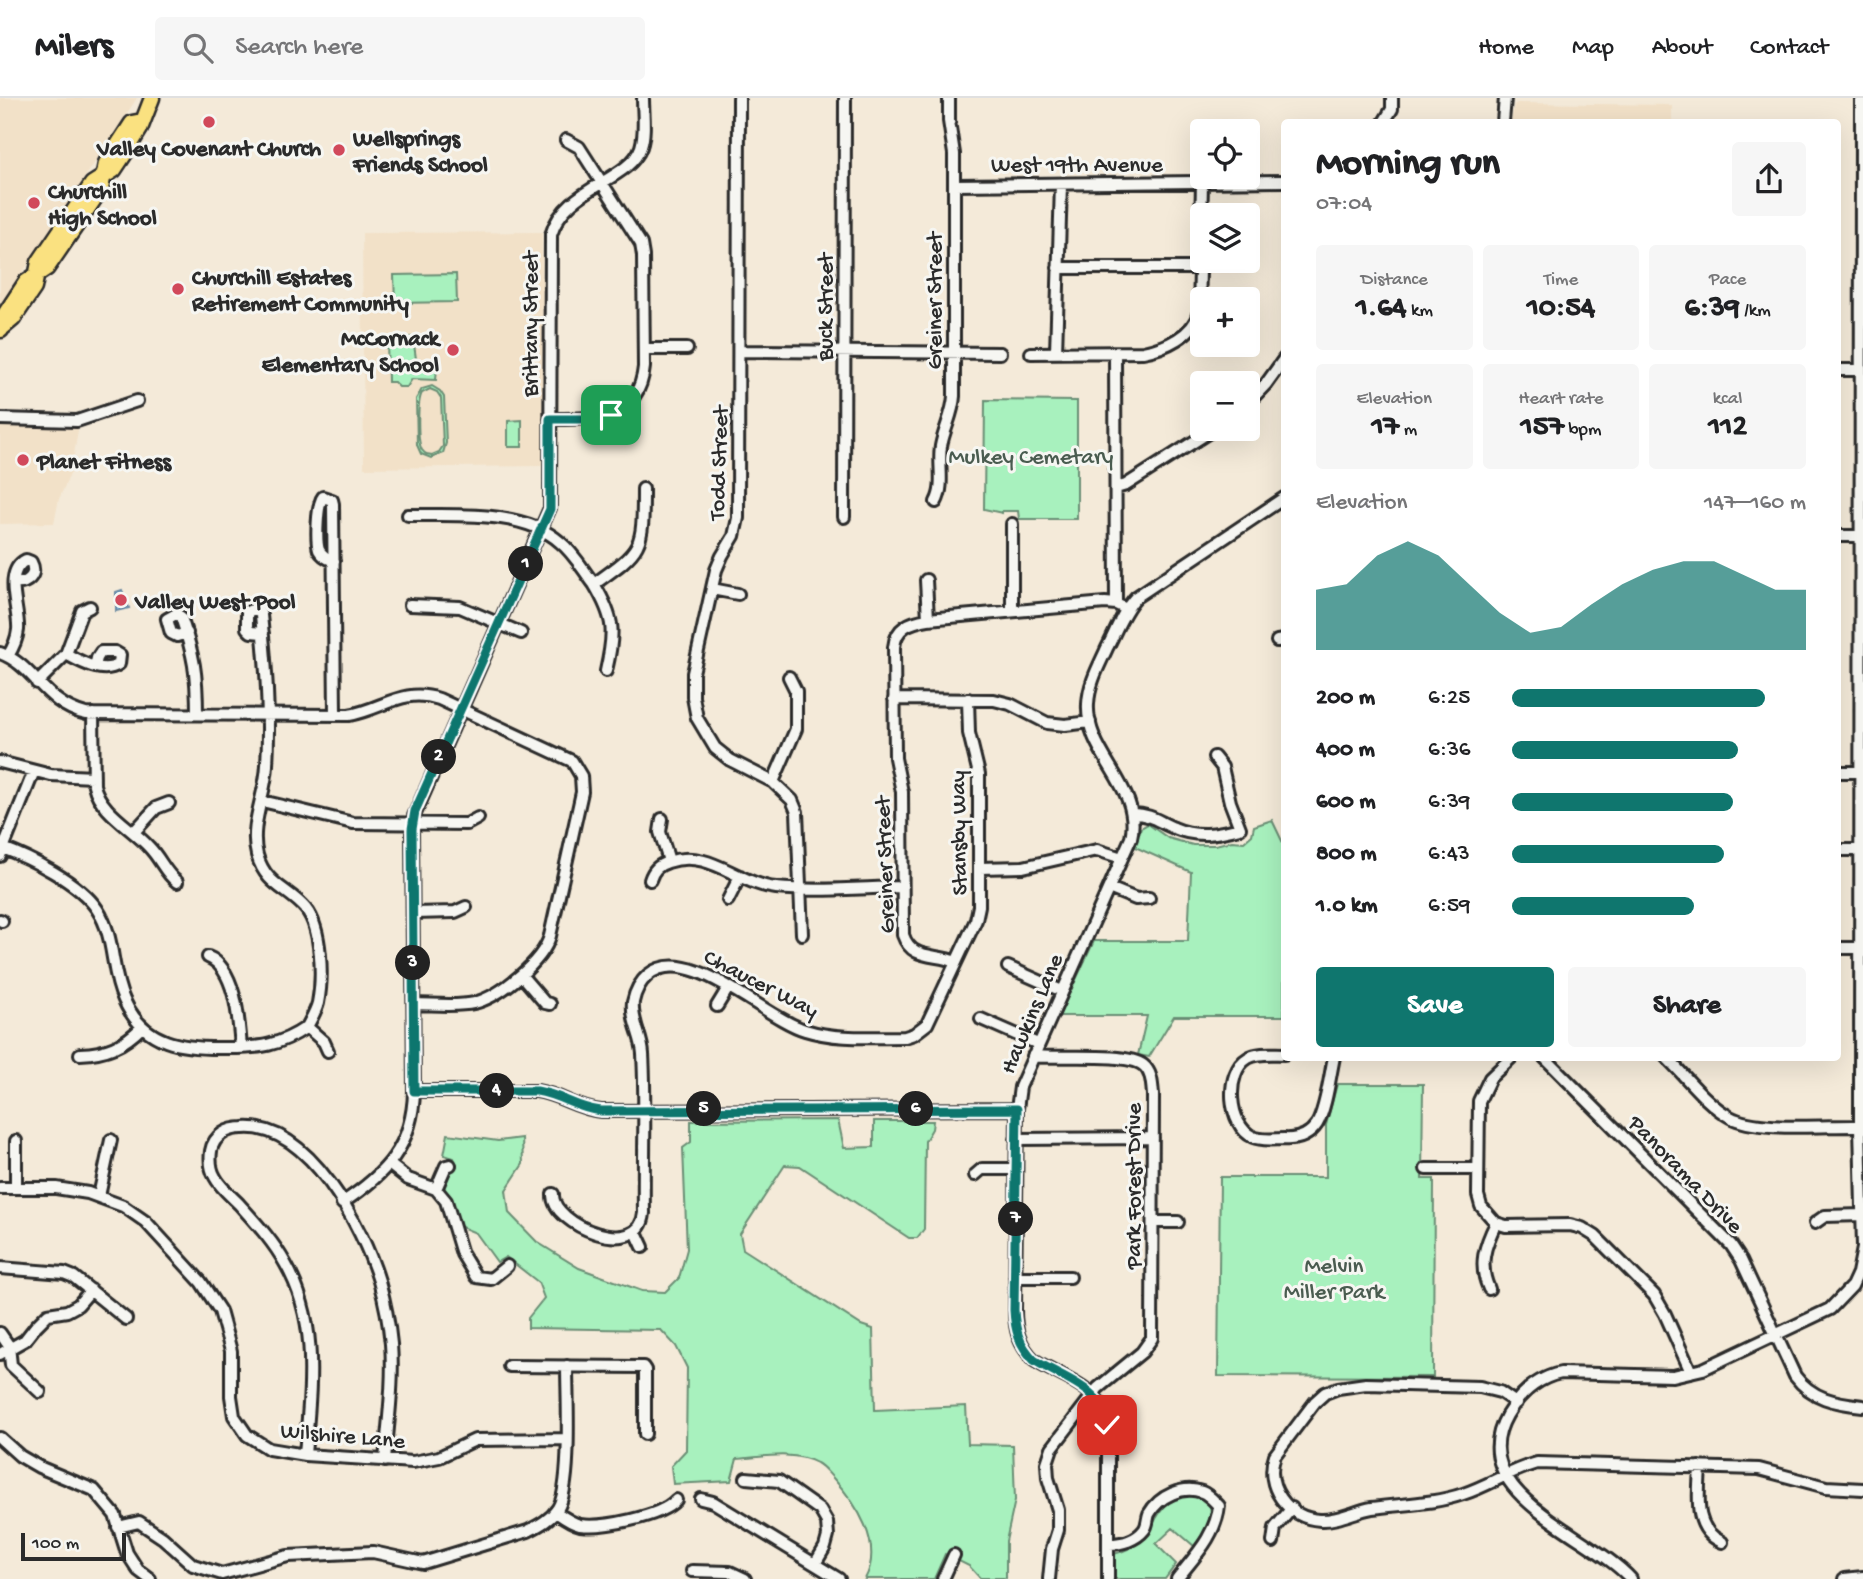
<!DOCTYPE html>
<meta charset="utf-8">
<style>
:root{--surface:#fff;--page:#f6f6f6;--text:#202124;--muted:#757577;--line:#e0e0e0;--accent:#0f766e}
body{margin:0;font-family:"Gochi Hand",sans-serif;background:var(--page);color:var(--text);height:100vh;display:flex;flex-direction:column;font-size:26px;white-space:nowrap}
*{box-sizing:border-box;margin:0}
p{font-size:23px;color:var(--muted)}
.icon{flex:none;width:38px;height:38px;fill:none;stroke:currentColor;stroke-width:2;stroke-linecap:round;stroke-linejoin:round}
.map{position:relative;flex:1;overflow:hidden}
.side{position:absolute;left:1281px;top:21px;width:560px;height:942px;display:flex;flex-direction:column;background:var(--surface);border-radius:7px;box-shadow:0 7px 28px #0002}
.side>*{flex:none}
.fabs{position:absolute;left:1190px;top:21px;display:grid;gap:14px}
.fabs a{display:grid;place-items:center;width:70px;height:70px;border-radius:7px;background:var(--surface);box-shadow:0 7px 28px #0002;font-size:35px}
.scale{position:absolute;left:21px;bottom:18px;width:105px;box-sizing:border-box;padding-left:7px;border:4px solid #2b2b2b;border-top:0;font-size:19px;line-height:24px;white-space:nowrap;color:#2b2b2b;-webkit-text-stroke:5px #f6f6f2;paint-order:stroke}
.pin{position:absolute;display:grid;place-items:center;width:60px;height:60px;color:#fff;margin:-30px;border-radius:14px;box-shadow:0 4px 10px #0006}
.km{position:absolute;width:35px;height:35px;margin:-18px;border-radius:50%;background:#222;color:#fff;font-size:19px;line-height:35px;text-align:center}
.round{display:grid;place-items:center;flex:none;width:74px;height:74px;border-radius:7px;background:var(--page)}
.summary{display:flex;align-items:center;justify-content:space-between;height:119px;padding:0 35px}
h1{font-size:38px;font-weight:800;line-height:52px}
.metrics{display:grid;grid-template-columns:repeat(3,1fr);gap:10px;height:119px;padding:7px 35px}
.metrics div{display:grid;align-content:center;border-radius:7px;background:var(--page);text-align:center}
.metrics b{font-size:30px;font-weight:800}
.metrics small{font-size:19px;font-weight:400}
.metrics p{font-size:19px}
.chart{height:196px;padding:14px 35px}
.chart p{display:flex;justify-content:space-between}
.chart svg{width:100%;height:126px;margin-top:7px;fill:var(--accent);opacity:.7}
.button{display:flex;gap:14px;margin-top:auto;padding:14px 35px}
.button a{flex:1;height:80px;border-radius:7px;background:var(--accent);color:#fff;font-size:28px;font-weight:800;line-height:80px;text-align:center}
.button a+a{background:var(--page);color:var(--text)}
ul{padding:0 35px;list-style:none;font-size:23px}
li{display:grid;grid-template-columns:112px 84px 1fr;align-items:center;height:52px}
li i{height:18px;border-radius:9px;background:var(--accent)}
header{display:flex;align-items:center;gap:42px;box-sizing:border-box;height:98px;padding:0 35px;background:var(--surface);border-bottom:2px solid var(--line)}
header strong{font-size:33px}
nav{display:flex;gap:38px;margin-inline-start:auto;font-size:24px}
.search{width:490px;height:63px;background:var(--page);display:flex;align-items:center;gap:18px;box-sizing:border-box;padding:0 24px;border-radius:7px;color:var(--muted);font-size:26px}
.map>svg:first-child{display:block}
.built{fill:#f2e1c8}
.green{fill:#a8f1be;stroke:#6a8e74;stroke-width:2;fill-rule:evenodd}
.water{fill:#91c6ef;stroke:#6888a1;stroke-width:2}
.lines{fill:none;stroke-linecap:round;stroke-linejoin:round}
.minor-casing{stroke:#2b2b2b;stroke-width:16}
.major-casing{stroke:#2b2b2b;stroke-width:19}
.minor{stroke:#f6f6f2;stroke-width:10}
.major{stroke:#fae180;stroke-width:14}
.route-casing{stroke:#fff;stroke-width:14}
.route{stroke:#0f766e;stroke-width:9}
.poi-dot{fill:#d1495b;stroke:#f6f6f2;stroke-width:2.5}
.labels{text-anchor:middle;stroke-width:6;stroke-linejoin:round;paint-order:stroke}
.poi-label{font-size:23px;font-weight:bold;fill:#2b2b2b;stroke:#f6f6f2;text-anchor:start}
.street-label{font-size:23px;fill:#2b2b2b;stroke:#f6f6f2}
.park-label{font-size:23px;fill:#4a5c50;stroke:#f6f6f2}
</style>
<header>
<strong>Milers</strong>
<div class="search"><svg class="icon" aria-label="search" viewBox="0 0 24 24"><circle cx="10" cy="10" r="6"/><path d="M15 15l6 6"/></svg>Search here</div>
<nav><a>Home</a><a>Map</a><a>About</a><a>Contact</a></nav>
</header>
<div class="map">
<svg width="1863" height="1481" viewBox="0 0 1863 1481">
<rect width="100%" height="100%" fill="#f4ead9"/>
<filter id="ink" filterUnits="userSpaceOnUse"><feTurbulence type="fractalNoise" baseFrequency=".0143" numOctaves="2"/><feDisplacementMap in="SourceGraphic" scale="14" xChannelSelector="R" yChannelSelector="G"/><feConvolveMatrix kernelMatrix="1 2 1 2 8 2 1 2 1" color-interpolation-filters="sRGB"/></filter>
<g filter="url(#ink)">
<path class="built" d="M0 0H137L0 209Z
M1517 5 1672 7V24H1511L1514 7Z
M542 134 544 368 364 370 362 135Z
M0 326 79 327 71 374 59 401 54 425 0 426Z"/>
<path class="green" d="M456 176 457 204 395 205 394 177Z
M413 239 416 261 423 268 437 269 436 282 412 281 407 289H399L394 284H388L387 241Z
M432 288 440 293 444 299 446 345 443 355 431 360 421 356 417 347 416 301 422 291ZM430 291 437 294 441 300 443 348 439 354 432 357C427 356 426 357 422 352 417 344 417 303 422 295Z
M985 302 1077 303V421H1019L1018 413H1002V415L984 411Z
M522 322V349H508V323Z
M1272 722 1284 747V918H1174L1149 959 1138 957 1147 918H1059L1094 843H1188L1191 774 1135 749 1141 730 1148 726 1168 740 1193 747H1215L1232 743 1244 744 1252 737 1254 728Z
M1337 986H1423L1422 1081H1434L1433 1279 1218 1278 1220 1079H1326V1027Z
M838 1022 844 1050 874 1049V1023H933L932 1031 925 1043 924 1131 917 1140H909L800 1068 785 1067 740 1136 743 1151 861 1227 873 1231 875 1312 966 1308 968 1346 1013 1347 1015 1402 1006 1443V1480H980L969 1468 945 1456 934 1481H865C884 1446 856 1405 833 1380 828 1375 823 1368 817 1365 794 1352 763 1359 737 1361L731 1383 673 1386 671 1368 686 1352 687 1270 676 1248 661 1232 528 1230V1220L544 1200 538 1184 506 1159 497 1164 476 1135 459 1128 453 1107 444 1091 449 1075 457 1068 454 1060 444 1057 448 1036 498 1043 522 1040 523 1066 506 1092 509 1115 537 1144 579 1170 642 1193 665 1194 679 1180 687 1151 683 1050 691 1044V1023Z
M1181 1396H1197L1209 1403C1215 1421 1204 1434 1194 1448L1173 1430 1156 1446 1176 1466 1165 1481H1114V1456C1160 1444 1145 1416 1181 1396Z"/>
<path class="water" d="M122 492 129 510 116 513V494Z"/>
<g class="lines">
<defs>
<path id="minor" d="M739 0 738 420 734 438 722 458 716 472 693 575V599L697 620 715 650 730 662 773 684 796 631V593L789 579
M1861 0 1860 1028 1863 1149
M1384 24 1392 11V0
M1503 24 1505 0
M954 87 1284 83
M1058 170H1200
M644 251H687
M740 253 1000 255
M1031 255 1143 254C1165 250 1194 237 1199 214L1202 85
M1056 255 1061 86
M1115 255 1116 506
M1838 272H1860
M1248 305 1266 286 1284 261
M0 321 77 323 137 303
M550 321C591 321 639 323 644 269L643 158 641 146 579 49 566 42
M1116 390 1126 387 1214 331
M936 404C945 388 938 366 941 348 944 331 953 316 954 298V56L949 23V0
M408 417C455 418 523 411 560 444 574 455 583 472 594 486
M844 419 845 0
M1012 426V513
M1838 438H1860
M334 463C328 461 322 458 319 452 316 443 317 406 323 399L332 402 333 406 335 617
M926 482 928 521
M712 491 738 496
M410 507 460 509 521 535
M187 535 177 538 171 535 167 521 176 516 181 519C194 558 197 575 197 616
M263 535 251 534 247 530V514L252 512H259L261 517C266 567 270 617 267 667 266 696 249 727 257 757 266 788 288 790 306 811 322 831 323 880 318 905 316 913 311 921 307 929
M1277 543 1284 542
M0 555C34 567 44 606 86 616L349 617C383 611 403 589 439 601L572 663 581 678 582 694 550 838C543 863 500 899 474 905 455 909 433 906 414 906
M66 556C81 564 103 577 119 566L120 557 115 554H101L97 560 95 569
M8 558C13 550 17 541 18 532 20 512 2 474 26 462L31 464C38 477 27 487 14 485
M606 573C615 534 615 521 594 486 643 451 643 451 643 391
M37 585 66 556 82 513 90 509
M894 601 994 602 1010 606 1047 625 1065 627 1090 624
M93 616 94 687C100 714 132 730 149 749 160 760 165 775 177 784
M0 664 51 677 94 679
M1838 674H1860
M773 684 792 702 797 714 802 836
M262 703 353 725 467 726 478 720
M1133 716C1151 716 1159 724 1174 730 1197 740 1217 736 1240 730L1230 704 1222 669 1214 659
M662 721 660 734 669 763
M134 734 156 710 169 705
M0 749C30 760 79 784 97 811 116 840 110 872 124 902 144 947 183 951 227 950 260 950 279 948 307 929L324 944 328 953
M1838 752H1860
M0 758 34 673
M979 770 1023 769 1097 752 1122 760
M650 782C653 772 658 767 668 764 710 750 737 786 776 790 817 794 860 790 901 789
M1109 790 1136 801 1149 800
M728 802 740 778
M413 815 455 814 466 809
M0 822 2 823
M1838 850H1861
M208 859C236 870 239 924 241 950
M956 864C935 855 912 863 903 837L902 694 895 660 894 549C896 529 910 524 928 521L1105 505 1116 506 1126 511
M1008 869 1062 893
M521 877 545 905 550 906
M717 908 728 890
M981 921 1038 946
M80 956C107 955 123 948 142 929
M1284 956C1273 956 1258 954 1248 960 1224 974 1228 1028 1253 1039 1262 1043 1274 1041 1284 1041 1298 1042 1309 1038 1317 1026 1326 1011 1330 977 1334 959
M1033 958C1057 961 1126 954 1143 967 1152 974 1152 986 1153 997L1152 1240 1142 1254 1098 1290 1052 1350 1047 1365 1048 1380 1058 1412V1432L1052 1451 1049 1481
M1544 959 1731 1147 1741 1162 1795 1278C1812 1301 1835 1305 1863 1308
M1666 959C1686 978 1706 1006 1730 1019 1757 1034 1827 1027 1860 1028
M414 993H537C562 997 575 1010 601 1013L1017 1011
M1016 1041 1153 1040
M16 1043V1089
M389 1066 408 1081 436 1091 446 1103 462 1156 476 1179 491 1181 507 1168
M1426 1071H1478
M975 1077 982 1071H1016
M0 1090H56L88 1095 123 1108 146 1124 201 1184 220 1213 231 1253V1298L234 1318 247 1337 269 1351 305 1357 413 1364 439 1359 475 1342 566 1341
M436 1091 446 1068 450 1067
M553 1096C551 1127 640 1163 644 1115 643 1063 646 1009 643 956 642 938 631 923 633 904 635 894 640 884 648 877 688 843 764 920 805 932 837 942 871 939 905 939L914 936 927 926 976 822 979 808V676L969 635 968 601
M99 1098 111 1042
M342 1105C385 1077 413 1048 414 993L412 731 414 718 550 410 551 137C565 88 629 84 641 49 646 34 643 15 643 0
M1154 1124H1178
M1496 1125 1481 1108 1478 1097 1479 1003 1490 980 1512 959
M1815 1125 1825 1118 1862 1117
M636 1134 643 1149
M0 1170 64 1175 74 1179 126 1221
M1015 1179H1070
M1489 1191C1478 1167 1485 1147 1496 1125L1506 1128 1570 1127 1582 1130 1595 1138 1654 1197 1665 1216 1691 1274
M0 1235 9 1248 11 1267 40 1294
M0 1256 25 1242 36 1228 48 1216 67 1213 78 1207 91 1192
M509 1268 643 1269 645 1272V1336
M1516 1305 1500 1294 1480 1289 1366 1286 1338 1290 1325 1295 1315 1304 1275 1357C1264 1388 1287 1420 1320 1422 1338 1423 1355 1413 1372 1410 1402 1406 1434 1406 1463 1396 1488 1388 1511 1372 1537 1365L1759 1371 1826 1389 1863 1391
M0 1340 20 1358 39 1369 94 1392 115 1417 127 1455 138 1472 150 1481
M305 1357C310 1291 320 1225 285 1165 273 1143 256 1125 239 1106 231 1098 220 1089 215 1079 210 1071 210 1061 211 1053 214 1037 228 1030 243 1030 309 1025 363 1130 379 1183 385 1204 389 1225 391 1246 394 1284 388 1324 385 1363
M1700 1369C1699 1396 1692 1431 1722 1444
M746 1380 779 1383 820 1412 827 1424 828 1438 825 1449 815 1466
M701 1401 713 1404 839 1481
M556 1414C563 1419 571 1425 580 1427 602 1430 661 1419 676 1402
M118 1429 139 1424 163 1440 193 1467 222 1476 288 1458 373 1454 423 1465 528 1433C540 1427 551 1421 558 1410 572 1387 567 1299 567 1268
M1273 1444 1275 1430 1292 1410
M1109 1446C1122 1446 1136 1442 1144 1432 1148 1427 1147 1421 1149 1416 1159 1398 1183 1387 1202 1394 1208 1396 1214 1403 1219 1408 1216 1437 1195 1458 1177 1481
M692 1473 730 1474 745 1481
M943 1481 954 1457
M1108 1481V1348C1108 1339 1109 1329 1107 1320 1099 1288 1058 1278 1034 1262 1019 1247 1015 1232 1015 1212L1017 1011 1020 989 1131 740C1143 689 1085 657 1088 606 1089 585 1099 568 1107 550 1116 533 1123 513 1136 499L1284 400
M1631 1481C1591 1436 1462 1396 1507 1317 1520 1295 1537 1280 1561 1275L1673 1278 1703 1271 1830 1211 1852 1188 1858 1175 1863 1150
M1844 1481 1863 1479"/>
<path id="major" d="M0 232 13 221 34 190 39 164 92 86 114 72 124 57 140 31 152 0
M1 232 5 216 26 184 47 170 101 91 106 65 132 25 142 23"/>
</defs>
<use href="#minor" class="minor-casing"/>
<use href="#major" class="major-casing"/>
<use href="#minor" class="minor"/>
<use href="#major" class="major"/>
</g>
</g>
<g class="lines" filter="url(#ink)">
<defs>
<path id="route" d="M611 317 595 321H550V411L415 713 412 731 414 993H537C562 997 575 1010 601 1013L1017 1011 1014 1212C1015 1232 1019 1247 1034 1262 1061 1280 1103 1289 1107 1327"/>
</defs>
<use href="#route" class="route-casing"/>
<use href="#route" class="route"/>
</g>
<g class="poi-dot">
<circle cx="209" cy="24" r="7"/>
<circle cx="339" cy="52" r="7"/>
<circle cx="34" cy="105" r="7"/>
<circle cx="178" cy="191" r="7"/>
<circle cx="453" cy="252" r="7"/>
<circle cx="23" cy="362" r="7"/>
<circle cx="121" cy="502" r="7"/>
</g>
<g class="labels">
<g class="poi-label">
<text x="353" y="47">Wellsprings<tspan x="353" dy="26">Friends School</tspan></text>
<text x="209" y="57" text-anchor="middle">Valley Covenant Church</text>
<text x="48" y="100">Churchill<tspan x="48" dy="26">High School</tspan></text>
<text x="192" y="186">Churchill Estates<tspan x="192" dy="26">Retirement Community</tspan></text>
<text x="439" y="247" text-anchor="end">McCornack<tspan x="439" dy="26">Elementary School</tspan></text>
<text x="37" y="370">Planet Fitness</text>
<text x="135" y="510">Valley West Pool</text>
</g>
<g class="street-label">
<text x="1077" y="73">West 19th Avenue</text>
<text transform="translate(933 203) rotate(-90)" y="8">Greiner Street</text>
<text transform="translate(824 209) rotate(-90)" y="8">Buck Street</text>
<text transform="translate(529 226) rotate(-90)" y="8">Brittany Street</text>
<text transform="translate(717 365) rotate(-88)" y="8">Todd Street</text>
<text transform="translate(957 735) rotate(-91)" y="8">Stansby Way</text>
<text transform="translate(883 767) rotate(-92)" y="8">Greiner Street</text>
<text transform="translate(762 884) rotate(27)" y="8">Chaucer Way</text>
<text transform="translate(1030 915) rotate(-67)" y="8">Hawkins Lane</text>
<text transform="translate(1687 1075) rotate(46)" y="8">Panorama Drive</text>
<text transform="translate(1132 1088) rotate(-90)" y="8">Park Forest Drive</text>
<text transform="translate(343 1336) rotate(5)" y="8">Wilshire Lane</text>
</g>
<g class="park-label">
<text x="1031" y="365">Mulkey Cemetary</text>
<text x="1334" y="1174">Melvin<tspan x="1334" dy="26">Miller Park</tspan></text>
</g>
</g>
</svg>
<div class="fabs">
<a><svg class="icon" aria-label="locate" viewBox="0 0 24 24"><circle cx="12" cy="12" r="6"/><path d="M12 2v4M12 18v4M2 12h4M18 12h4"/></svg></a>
<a><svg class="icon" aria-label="layers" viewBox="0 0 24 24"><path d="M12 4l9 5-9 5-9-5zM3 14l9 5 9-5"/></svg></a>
<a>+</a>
<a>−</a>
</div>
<div class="scale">100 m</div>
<div class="pin" style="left:611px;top:317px;background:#1e9e55"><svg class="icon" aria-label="arrive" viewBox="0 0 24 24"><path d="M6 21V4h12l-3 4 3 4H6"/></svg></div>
<div class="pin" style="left:1107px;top:1327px;background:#d93025"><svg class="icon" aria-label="check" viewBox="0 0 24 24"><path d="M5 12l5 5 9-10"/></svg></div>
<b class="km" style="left:526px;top:466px">1</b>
<b class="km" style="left:439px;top:659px">2</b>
<b class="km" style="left:413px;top:865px">3</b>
<b class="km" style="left:497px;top:993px">4</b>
<b class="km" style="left:704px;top:1011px">5</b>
<b class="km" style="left:916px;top:1011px">6</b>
<b class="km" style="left:1016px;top:1121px">7</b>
<section class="side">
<div class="summary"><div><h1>Morning run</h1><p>07:04</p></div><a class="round"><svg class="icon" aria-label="share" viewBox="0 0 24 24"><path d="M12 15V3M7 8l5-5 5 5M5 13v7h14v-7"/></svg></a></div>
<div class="metrics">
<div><p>Distance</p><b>1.64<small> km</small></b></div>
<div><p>Time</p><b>10:54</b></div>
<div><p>Pace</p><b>6:39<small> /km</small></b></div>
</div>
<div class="metrics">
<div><p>Elevation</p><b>17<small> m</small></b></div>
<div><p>Heart rate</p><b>157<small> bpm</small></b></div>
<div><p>kcal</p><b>112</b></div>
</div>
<div class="chart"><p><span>Elevation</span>147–160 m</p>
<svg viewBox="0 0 160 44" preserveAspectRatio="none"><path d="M0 44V23L10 21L20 11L30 6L40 11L50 21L60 31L70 38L80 36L90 28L100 21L110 16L120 13L130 13L140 18L150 23L160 23V44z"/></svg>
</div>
<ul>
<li><b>200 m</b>6:25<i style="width:86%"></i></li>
<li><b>400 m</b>6:36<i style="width:77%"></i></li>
<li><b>600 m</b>6:39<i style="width:75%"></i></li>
<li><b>800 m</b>6:43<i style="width:72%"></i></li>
<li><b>1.0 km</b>6:59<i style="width:62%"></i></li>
</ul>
<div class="button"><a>Save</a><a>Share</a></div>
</section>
</div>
